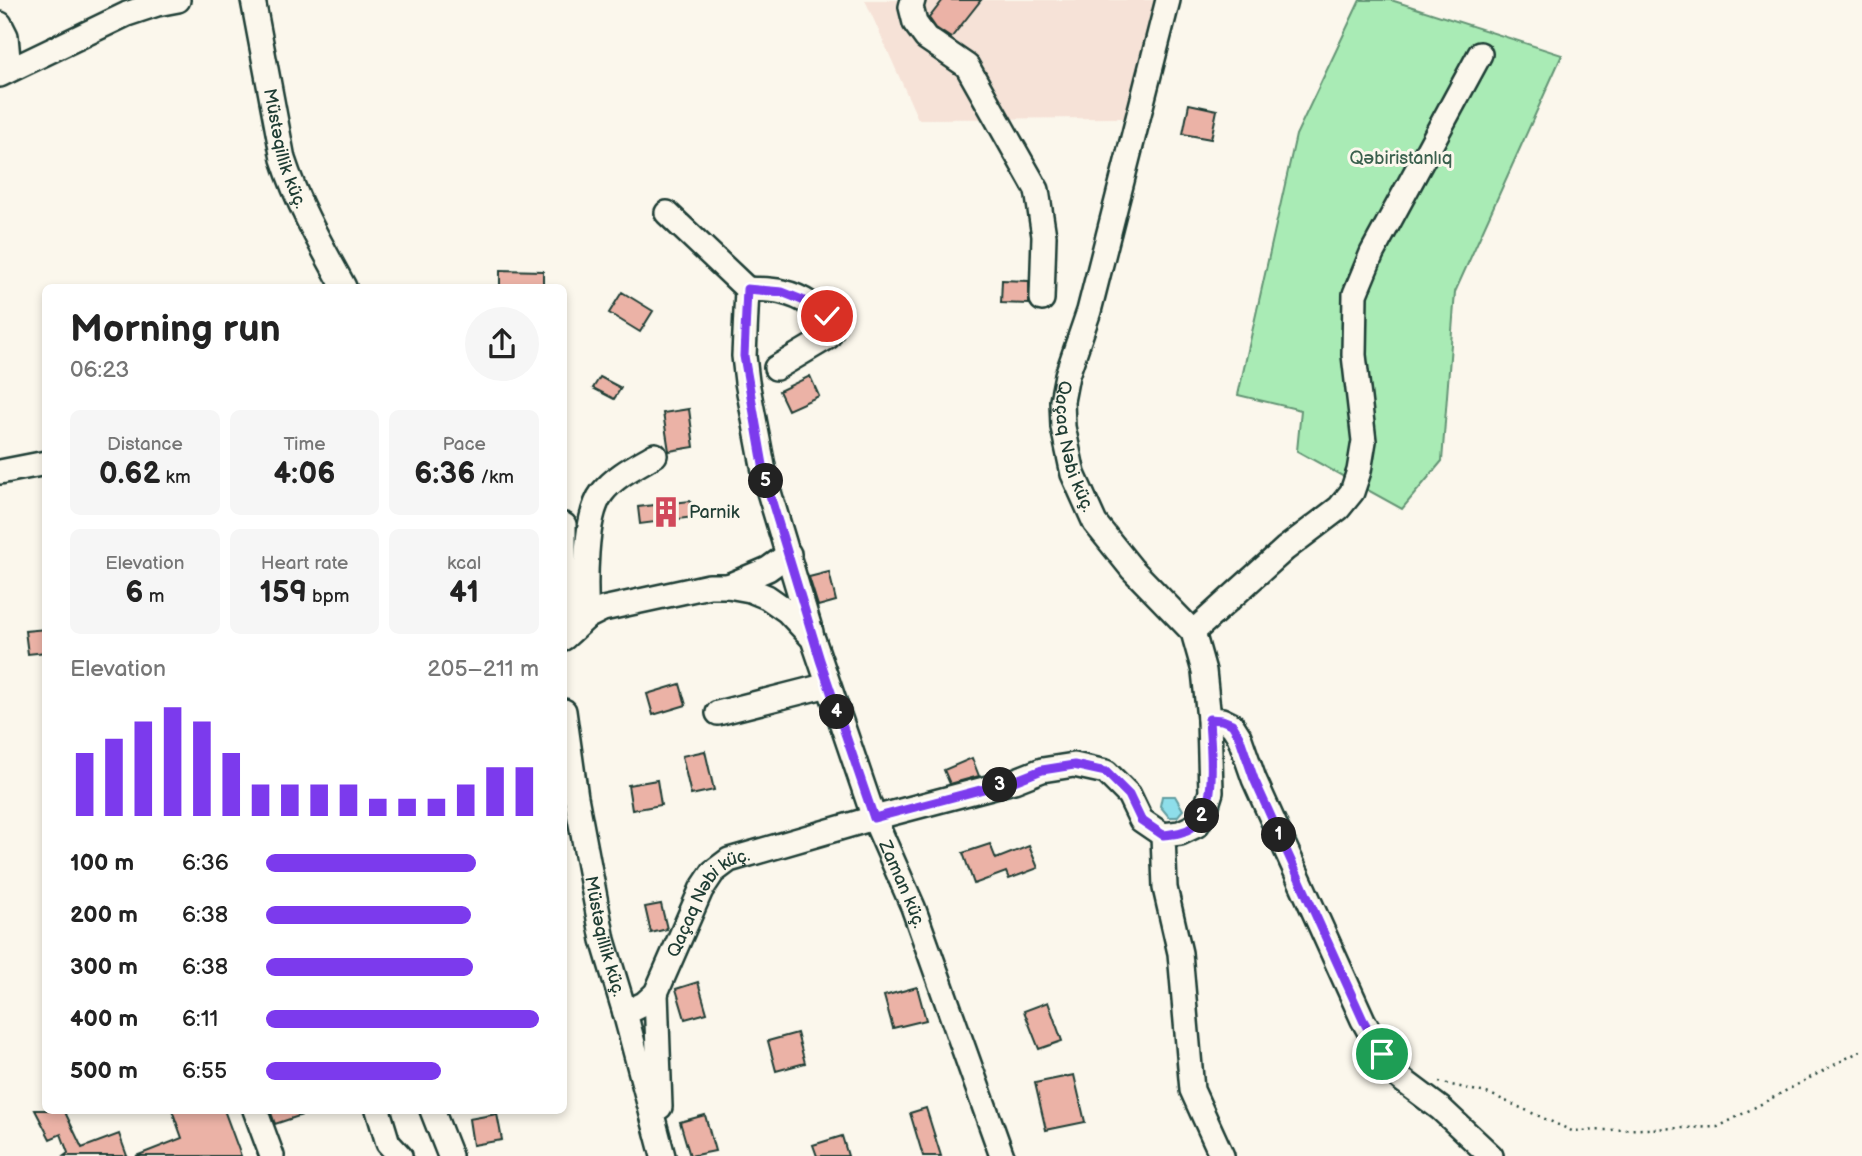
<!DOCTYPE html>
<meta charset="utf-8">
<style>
:root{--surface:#fff;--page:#f6f6f6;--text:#222;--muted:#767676;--accent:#7c3aed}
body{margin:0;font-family:"Balsamiq Sans",sans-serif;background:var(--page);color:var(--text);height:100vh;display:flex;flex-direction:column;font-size:26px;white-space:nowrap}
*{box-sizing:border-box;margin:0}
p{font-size:23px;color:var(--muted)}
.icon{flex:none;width:38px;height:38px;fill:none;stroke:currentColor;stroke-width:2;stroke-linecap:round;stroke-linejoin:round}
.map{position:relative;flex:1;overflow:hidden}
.drawer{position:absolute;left:42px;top:284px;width:525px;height:830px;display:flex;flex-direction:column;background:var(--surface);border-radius:10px;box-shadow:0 4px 10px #0003}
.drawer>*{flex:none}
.pin{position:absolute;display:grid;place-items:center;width:60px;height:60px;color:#fff;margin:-30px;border:4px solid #fff;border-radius:50%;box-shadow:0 2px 7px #0007}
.km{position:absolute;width:35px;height:35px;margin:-18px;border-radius:50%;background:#222;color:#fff;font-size:19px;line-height:35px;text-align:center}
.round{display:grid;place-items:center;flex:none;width:74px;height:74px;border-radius:37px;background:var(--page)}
.head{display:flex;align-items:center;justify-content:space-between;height:119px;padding:0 28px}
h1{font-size:38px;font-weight:600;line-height:52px}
.stats{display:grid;grid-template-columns:repeat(3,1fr);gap:10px;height:119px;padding:7px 28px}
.stats div{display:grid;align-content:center;border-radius:10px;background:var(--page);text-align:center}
.stats b{font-size:30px;font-weight:600}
.stats small{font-size:19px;font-weight:400}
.stats p{font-size:19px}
.chart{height:196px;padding:14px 28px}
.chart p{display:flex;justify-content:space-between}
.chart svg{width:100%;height:126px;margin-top:7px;stroke:var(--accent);stroke-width:6}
ul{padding:0 28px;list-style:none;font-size:23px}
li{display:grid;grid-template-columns:112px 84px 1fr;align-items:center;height:52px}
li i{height:18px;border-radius:9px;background:var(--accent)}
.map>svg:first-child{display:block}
.built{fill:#f6e2d7}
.green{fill:#a9ebb5;stroke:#649474;stroke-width:2}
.water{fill:#8edeea;stroke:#629ea1;stroke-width:2}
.building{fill:#ebb2a6;stroke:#1f3d34;stroke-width:2}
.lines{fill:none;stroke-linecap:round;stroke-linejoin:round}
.minor-casing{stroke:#1f3d34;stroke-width:28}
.path{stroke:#1f3d34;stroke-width:2.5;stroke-dasharray:2 5;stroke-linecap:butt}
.minor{stroke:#fbf7ec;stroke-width:23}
.route-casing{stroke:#fff;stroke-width:14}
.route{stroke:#7c3aed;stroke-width:9}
.labels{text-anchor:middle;stroke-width:6;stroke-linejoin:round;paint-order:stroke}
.street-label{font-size:18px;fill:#1f3d34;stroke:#fbf7ec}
.park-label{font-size:18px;fill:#3b604e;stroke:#fbf7ec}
.poi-label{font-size:18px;fill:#1f3d34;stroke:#fbf7ec;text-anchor:start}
</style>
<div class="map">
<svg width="1862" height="1156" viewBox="0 0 1862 1156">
<rect width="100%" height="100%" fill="#fbf7ec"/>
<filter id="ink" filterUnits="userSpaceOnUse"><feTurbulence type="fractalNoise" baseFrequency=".0143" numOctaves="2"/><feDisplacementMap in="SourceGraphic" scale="14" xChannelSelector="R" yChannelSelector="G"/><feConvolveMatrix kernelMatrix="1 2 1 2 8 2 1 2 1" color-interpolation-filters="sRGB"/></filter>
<g filter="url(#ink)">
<path class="built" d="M865 0H1157L1127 118 918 119Z"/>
<path class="green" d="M1360 0H1391L1562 55 1455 292 1442 461 1402 509 1297 451 1301 410 1238 395 1296 135Z"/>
<path class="water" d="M1162 796H1175L1183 810 1177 817H1169L1160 806Z"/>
<path class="building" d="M943 0H981L951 38 936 28 929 18Z
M1189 104 1217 110 1211 139 1183 134Z
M500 270 543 271V287H500Z
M1002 280 1029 281V304L1001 303Z
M622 292 653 311 640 332 609 313Z
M810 376 819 396 788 410 779 391Z
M600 377 621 388 614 399 593 388Z
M689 409 694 447 669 451 663 413Z
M690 501 694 517 640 524 638 507Z
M829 572 836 601 818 606 809 577Z
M46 629V652L28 654 25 631Z
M680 684 686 705 653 715 647 694Z
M705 751 714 790 691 795 682 756Z
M972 758 979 776 950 784 944 770Z
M657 780 661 805 632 810 628 785Z
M990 844 996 859 1029 846 1038 868 1009 879 1006 872 974 884 963 853Z
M661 904 667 929 651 933 645 907Z
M698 982 707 1013 685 1019 676 989Z
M917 987 926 1020 893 1028 884 996Z
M1048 1002 1062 1041 1039 1049 1024 1011Z
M797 1033 805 1063 776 1071 768 1041Z
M1074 1075 1085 1122 1046 1130 1035 1083Z
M926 1108 941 1156H923L910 1113Z
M35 1110H64L82 1148 119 1134 127 1156H64L68 1153 61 1134 50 1139Z
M172 1110H224L241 1156H136L182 1138Z
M270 1110H311V1112L275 1124Z
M497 1114 502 1140 473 1145 469 1119Z
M705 1115 715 1151 690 1156 680 1122Z
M842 1136 848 1156H817L813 1145Z"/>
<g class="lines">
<defs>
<g id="minor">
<path id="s1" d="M253 0 283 159C298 205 321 245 344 287"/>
<path d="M913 0 911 7 915 23 926 38 967 66 1037 190 1044 236 1042 299"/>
<path id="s2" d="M1168 0 1089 311 1067 375 1062 401 1063 427 1073 474 1095 523 1132 569 1193 632 1204 671 1209 719 1211 792 1205 811 1197 825 1180 833 1163 835 1165 888 1180 953 1192 1090 1222 1156"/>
<path d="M0 24 6 36 9 70"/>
<path d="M0 75 127 14 157 4 178 0"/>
<path d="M667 213 747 289 744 356 747 382 766 482 811 632"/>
<path d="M747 289C758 290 771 289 782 292 801 296 824 310 833 327L828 337 776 368"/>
<path d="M0 472 46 463"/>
<path d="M564 525V598L571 631"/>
<path d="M728 586 768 569 789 554"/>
<path d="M587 617C585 587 584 516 602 493 615 476 636 466 655 455"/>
<path d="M1193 632 1285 549 1339 508 1352 492 1359 471 1364 441 1354 355 1355 294 1372 253 1480 54"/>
<path id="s3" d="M564 638 587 617 603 609 709 586H728L750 590 767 597 787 611 813 639 874 818 913 907 1002 1156"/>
<path id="s4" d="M564 711 576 797 603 940 625 1013 663 1156"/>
<path d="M718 713 828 685"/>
<path d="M1209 719 1222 720 1232 725 1239 736 1254 779 1363 1020 1382 1054 1401 1079 1441 1109 1491 1156"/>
<path d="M656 993 660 1107"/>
<path id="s5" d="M625 1013 644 1004 656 993 701 890 713 872 729 860 874 818 1014 781 1042 770 1074 765 1106 772 1129 795 1141 820 1163 835"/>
<path d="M255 1110 272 1156"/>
<path d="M378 1110 388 1143 400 1156"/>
<path d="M432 1110 450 1156"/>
</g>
</defs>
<use href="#minor" class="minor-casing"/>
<path class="path" d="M1439 1082 1490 1094 1572 1131 1718 1127 1862 1050"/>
<use href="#minor" class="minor"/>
</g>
</g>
<g class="lines" filter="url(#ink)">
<defs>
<path id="route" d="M827 316 802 300 782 292 747 289 744 356 766 482 820 660 874 818 1014 781 1042 770 1074 765 1106 772 1129 795 1141 820 1163 835C1174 834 1185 833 1194 826 1219 808 1210 746 1209 719L1222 720 1232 724 1239 736 1254 779 1363 1020 1382 1054"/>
</defs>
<use href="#route" class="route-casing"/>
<use href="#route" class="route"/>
</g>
<defs>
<symbol id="building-bare" viewBox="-9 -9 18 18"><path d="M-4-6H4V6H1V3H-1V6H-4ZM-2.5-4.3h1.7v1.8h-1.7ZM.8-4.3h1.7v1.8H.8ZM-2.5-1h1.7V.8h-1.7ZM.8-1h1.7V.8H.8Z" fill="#d1495b" stroke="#fbf7ec" stroke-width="2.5" paint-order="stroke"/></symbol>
</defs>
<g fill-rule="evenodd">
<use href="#building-bare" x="644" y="490" width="44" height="44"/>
</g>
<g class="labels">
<g class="street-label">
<text dy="6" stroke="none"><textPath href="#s1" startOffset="152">Müstəqillik küç.</textPath></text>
<text dy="6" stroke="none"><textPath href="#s2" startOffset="462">Qaçaq Nəbi küç.</textPath></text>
<text dy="6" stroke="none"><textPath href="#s3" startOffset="541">Zaman küç.</textPath></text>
<text dy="6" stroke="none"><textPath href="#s5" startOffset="145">Qaçaq Nəbi küç.</textPath></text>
<text dy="6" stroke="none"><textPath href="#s4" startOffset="229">Müstəqillik küç.</textPath></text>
</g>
<g class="park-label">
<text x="1401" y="164">Qəbiristanlıq</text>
</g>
<g class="poi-label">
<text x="689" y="518">Parnik</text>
</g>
</g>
</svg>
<div class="pin" style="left:1382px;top:1054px;background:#1e9e55"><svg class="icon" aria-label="arrive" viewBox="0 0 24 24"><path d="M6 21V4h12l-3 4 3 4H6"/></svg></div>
<div class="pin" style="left:827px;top:316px;background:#d93025"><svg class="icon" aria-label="check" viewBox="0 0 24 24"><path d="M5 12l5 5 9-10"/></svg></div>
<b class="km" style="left:1279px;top:835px">1</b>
<b class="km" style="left:1202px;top:816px">2</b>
<b class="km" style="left:1000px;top:785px">3</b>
<b class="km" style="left:837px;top:712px">4</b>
<b class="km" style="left:766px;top:481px">5</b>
<section class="drawer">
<div class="head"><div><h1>Morning run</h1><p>06:23</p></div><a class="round"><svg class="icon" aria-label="share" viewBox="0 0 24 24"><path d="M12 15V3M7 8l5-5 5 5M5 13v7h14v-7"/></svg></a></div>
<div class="stats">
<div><p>Distance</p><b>0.62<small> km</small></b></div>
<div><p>Time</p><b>4:06</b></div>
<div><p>Pace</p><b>6:36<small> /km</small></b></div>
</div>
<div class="stats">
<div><p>Elevation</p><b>6<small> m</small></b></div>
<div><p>Heart rate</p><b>159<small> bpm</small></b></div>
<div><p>kcal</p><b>41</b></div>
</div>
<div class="chart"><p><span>Elevation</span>205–211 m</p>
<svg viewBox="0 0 160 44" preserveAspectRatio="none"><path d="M5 44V22M15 44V17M25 44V11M35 44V6M45 44V11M55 44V22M65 44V33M75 44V33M85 44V33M95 44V33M105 44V38M115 44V38M125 44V38M135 44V33M145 44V27M155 44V27"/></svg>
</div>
<ul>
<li><b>100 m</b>6:36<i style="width:77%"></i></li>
<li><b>200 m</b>6:38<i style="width:75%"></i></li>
<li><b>300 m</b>6:38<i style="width:76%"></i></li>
<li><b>400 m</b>6:11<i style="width:100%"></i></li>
<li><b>500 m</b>6:55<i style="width:64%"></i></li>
</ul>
</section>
</div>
